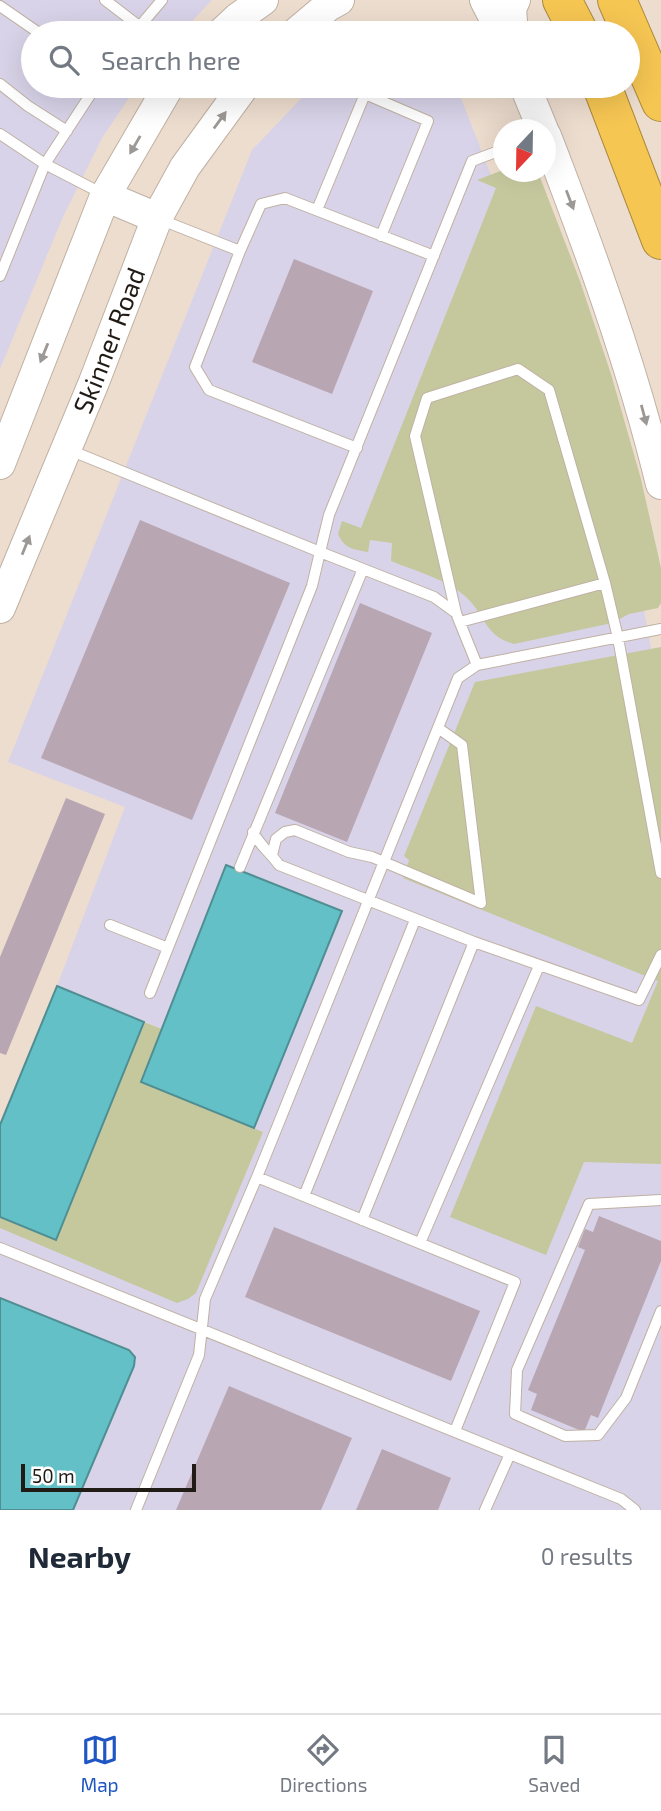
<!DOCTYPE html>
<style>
body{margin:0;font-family:"Exo 2",sans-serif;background:#f2f2f3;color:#1f2937}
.compass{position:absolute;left:493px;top:119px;width:63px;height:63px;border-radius:50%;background:#fff;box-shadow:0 7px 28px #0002;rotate:202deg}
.scale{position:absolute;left:21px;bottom:18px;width:175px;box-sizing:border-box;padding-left:7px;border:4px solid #211b16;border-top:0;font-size:19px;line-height:24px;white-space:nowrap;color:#211b16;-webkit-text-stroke:5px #fff;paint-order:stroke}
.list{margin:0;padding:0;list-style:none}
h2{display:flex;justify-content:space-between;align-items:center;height:91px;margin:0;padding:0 28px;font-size:30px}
h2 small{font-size:23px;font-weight:400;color:#747a83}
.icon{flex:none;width:38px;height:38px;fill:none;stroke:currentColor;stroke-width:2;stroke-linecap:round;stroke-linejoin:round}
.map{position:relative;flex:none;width:661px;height:1510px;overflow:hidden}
.search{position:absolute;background:#fff;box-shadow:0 7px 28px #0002;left:21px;right:21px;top:21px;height:77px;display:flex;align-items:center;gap:18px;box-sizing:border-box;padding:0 24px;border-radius:38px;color:#747a83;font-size:26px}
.sheet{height:203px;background:#fff}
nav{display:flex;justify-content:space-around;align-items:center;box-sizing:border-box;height:98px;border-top:2px solid #e0e1e3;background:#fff;font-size:19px;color:#747a83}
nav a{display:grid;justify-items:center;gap:4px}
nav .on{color:#1f56c3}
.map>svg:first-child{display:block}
.commercial{fill:#d8d3e8}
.green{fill:#c5c89d}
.water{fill:#63c0c7;stroke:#4f8e92;stroke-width:2}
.building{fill:#b8a6b2}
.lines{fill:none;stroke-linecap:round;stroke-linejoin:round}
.lane-casing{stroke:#bfb1a3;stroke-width:12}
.secondary-casing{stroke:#bfb1a3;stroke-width:32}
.highway-casing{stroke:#ab8a3e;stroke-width:40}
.lane{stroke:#fff;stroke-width:10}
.secondary{stroke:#fff;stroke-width:30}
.highway{stroke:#f6c653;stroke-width:38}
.oneway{fill:#9b9896}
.labels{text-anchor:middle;stroke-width:7;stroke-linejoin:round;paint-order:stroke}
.street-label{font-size:26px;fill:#211b16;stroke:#fff}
</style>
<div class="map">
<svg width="661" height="1510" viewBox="0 0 661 1510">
<rect width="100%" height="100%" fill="#edddcf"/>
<path class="commercial" d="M0,0H212L181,33H33V86H137L102,138L62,219L0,369Z
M313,86H452L457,88L496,188L639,585L661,699V974L584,1161L661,1164V1510H73L134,1366L135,1357L129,1350L0,1298V1217L55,1240L123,1075L342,911L226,865L162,1029L57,986L125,807L8,762L252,150Z"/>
<path class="green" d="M503,170L538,172L580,281L611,374L641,479L661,568V603L658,608L629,614L612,623L514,644C484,636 486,615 465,596C446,579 415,571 391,561L392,543L370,540L368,552C352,549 345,549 338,534L342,521L361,528L496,188L477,180Z
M661,647V1164L584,1162L546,1255L450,1217L536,1006L632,1043L658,981L403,878L409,860L404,856L475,682Z
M144,1022L162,1029L141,1082L263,1132L196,1293L188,1299L177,1303L0,1228V1217L56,1240Z"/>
<path class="water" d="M226,865L342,911L254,1128L141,1082Z
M57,986L144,1022L56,1240L0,1217V1125Z
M0,1298L129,1350L135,1357L134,1366L73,1510H0Z"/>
<path class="building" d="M294,259L373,291L332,394L252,362Z
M140,520L290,583L192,820L41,758Z
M360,603L432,633L347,842L275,813Z
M66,798L105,814L6,1055L0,1053V957Z
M599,1216L661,1241V1261L598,1418L591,1415L584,1432L531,1410L537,1394L528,1390L585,1250L578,1247L585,1229L593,1232Z
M274,1227L480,1311L451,1381L245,1297Z
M229,1386L352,1438L321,1510H176Z
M382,1449L451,1478L438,1510H356Z"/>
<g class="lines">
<defs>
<path id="lane" d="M105,0L139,26
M0,6L39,33
M134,33L162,0
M0,84L28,106L67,131
M0,134L45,164L103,194
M317,210L365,94L428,121L381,236
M159,219L240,251L195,367L209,390L357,448
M240,251L261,204L285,198L434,256
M0,276L45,164L96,86
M67,449L320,552L329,515L472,161L504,149
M456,613L415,436L427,398L518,369L549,390L605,583L618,638L661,873
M460,622L605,583
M253,832C260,846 270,852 279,865L474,942L639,1000L661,955
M272,855L276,839L285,832L295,830L349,852L372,857L481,903L462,745L438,728
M240,867L363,569
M110,925L168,948
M150,993L312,586L320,552L434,597L456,613L477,665L661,629
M257,1177L515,1282L455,1431
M304,1196L415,920
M661,1200L589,1204L517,1370L515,1414L565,1436L598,1435L626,1398L661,1311
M362,1220L474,942
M420,1243L539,966
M0,1248L621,1499L635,1510
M136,1510L199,1355L205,1299L257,1177L458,678L477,665
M485,1510L510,1454"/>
<g id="secondary">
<path d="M485,0L502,33"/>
<path d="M222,33L238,18L263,0"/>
<path d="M296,33L328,6L339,0"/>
<path d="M513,33L511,9L515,0"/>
<path d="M525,86L543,130"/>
<path d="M546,136C590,250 632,365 661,484"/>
<path d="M105,196L157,218"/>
<path d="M0,464L105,196L169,86"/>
<path id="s1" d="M0,608L94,382L157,218L185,167L244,86"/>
</g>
<path id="highway" d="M562,0L579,33
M617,0L661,102
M602,86L661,240"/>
</defs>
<use href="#lane" class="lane-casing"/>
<use href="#secondary" class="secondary-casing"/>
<use href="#highway" class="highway-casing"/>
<use href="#lane" class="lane"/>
<use href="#secondary" class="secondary"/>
<use href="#highway" class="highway"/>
</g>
<defs><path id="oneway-solid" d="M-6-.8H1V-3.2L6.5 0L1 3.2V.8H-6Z" transform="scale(1.75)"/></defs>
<g class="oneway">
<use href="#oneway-solid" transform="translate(220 120) rotate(-54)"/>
<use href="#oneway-solid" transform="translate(135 145) rotate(120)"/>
<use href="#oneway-solid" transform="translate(570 200) rotate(69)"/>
<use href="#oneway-solid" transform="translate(44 353) rotate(112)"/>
<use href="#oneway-solid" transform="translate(644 415) rotate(75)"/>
<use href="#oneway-solid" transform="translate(26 545) rotate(-68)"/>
</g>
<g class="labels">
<g class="street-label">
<text dy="9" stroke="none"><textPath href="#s1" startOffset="289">Skinner Road</textPath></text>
</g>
</g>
</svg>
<svg class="compass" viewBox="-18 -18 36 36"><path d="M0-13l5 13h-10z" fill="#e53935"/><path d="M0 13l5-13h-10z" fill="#747a83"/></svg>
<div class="scale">50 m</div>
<div class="search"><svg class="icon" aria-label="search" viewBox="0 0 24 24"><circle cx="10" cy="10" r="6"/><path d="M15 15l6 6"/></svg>Search here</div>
</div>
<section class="sheet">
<h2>Nearby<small>0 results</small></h2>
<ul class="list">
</ul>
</section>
<nav>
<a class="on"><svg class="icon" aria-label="map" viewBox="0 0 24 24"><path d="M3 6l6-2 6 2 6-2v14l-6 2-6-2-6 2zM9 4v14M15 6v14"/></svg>Map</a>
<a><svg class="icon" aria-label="directions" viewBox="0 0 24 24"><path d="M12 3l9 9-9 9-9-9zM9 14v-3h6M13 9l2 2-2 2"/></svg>Directions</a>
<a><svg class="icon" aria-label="saved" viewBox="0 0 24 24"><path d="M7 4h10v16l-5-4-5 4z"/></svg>Saved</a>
</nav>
